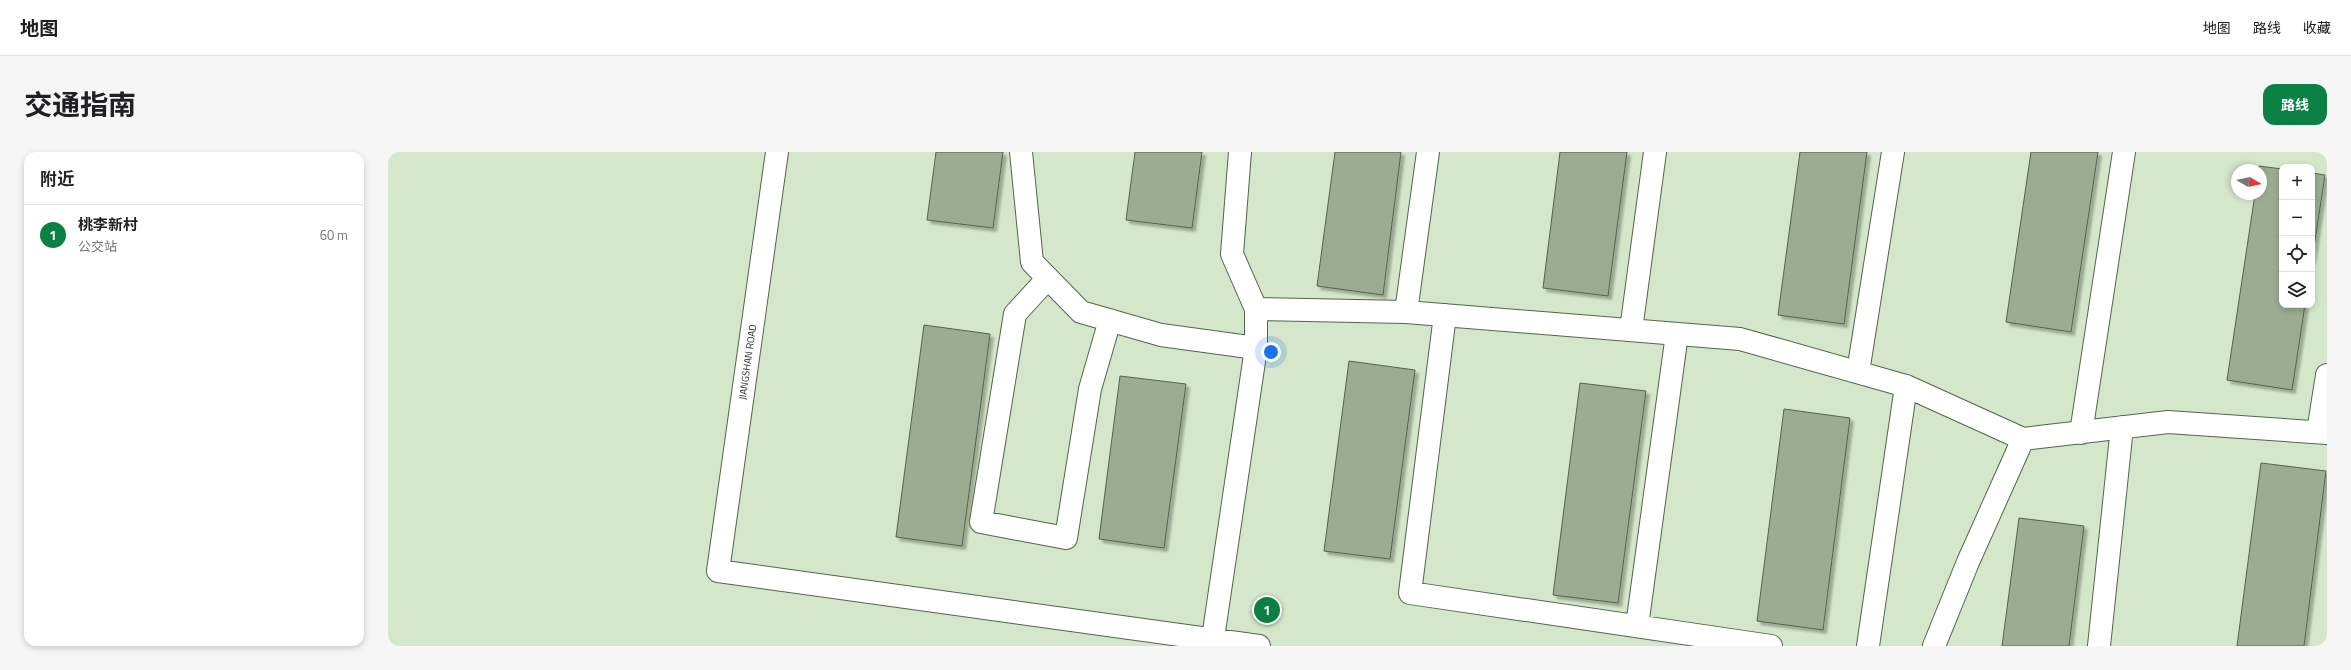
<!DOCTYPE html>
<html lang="zh">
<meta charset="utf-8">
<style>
body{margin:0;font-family:"Titillium Web","Noto Sans SC",sans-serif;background:#f6f6f6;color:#202124}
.controls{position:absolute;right:12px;top:12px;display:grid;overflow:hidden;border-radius:8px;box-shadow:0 2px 6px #0003}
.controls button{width:36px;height:36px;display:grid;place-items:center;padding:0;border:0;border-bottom:1px solid #e0e0e0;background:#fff;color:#202124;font:20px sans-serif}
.compass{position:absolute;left:1843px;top:12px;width:36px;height:36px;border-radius:50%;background:#fff;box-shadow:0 2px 6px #0003;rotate:99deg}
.you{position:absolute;left:883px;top:200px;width:14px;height:14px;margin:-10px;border:3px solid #fff;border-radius:50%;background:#1a73e8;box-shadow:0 0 0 6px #1a73e833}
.badge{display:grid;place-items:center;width:26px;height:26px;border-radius:50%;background:#0b8043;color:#fff;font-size:13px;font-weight:700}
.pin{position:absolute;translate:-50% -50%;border:2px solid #fff;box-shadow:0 1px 4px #0006}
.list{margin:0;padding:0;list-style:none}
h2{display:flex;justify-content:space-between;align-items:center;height:52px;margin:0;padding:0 16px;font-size:17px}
h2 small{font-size:13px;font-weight:400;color:#757577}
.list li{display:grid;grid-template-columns:26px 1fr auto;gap:12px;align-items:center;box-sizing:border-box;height:60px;padding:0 16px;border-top:1px solid #e0e0e0}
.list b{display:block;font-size:15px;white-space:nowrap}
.list p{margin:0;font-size:13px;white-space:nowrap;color:#757577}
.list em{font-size:13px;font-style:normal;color:#757577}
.icon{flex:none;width:22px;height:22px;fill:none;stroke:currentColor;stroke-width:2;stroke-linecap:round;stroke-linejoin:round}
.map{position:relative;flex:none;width:1939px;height:494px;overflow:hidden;border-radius:12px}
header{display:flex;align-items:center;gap:24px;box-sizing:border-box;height:56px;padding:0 20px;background:#fff;border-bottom:1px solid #e0e0e0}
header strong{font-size:19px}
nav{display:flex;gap:22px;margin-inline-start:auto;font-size:14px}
.intro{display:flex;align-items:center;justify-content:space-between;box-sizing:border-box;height:96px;padding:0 24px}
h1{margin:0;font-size:28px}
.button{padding:10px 18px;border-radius:12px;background:#0b8043;color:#fff;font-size:14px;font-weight:700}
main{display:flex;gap:24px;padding:0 24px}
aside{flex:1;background:#fff;border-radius:12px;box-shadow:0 2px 6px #0003}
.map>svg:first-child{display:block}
.building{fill:#9bac91;stroke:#54634b;filter:url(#shadow)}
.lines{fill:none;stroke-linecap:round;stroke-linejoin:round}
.minor-casing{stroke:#55644b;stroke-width:24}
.minor{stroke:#fff;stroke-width:22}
.labels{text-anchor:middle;stroke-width:3;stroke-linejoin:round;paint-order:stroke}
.street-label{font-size:10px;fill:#242b20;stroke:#fff}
</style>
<header>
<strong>地图</strong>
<nav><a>地图</a><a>路线</a><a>收藏</a></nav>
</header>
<div class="intro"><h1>交通指南</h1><a class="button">路线</a></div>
<main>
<aside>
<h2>附近<small></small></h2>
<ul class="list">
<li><span class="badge">1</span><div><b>桃李新村</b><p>公交站</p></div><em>60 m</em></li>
</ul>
</aside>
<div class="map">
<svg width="1939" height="494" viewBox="0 0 1939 494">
<defs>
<filter id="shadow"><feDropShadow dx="3.5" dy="3.5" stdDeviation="1" flood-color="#0004"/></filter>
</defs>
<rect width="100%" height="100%" fill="#d5e7ca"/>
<path class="building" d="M548,0H615L605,76L539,68Z
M747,0H814L804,76L738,68Z
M947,0H1013L995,143L929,134Z
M1172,0H1239L1220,144L1155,136Z
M1412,0H1479L1456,172L1390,163Z
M1643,0H1710L1683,180L1618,170Z
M1871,14L1894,17V153H1917L1904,238L1839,228L1867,42H1873Z
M1924,21L1937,23L1924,108Z
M536,173L602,182L574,394L508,385Z
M961,209L1027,218L1002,407L936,399Z
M732,224L798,232L776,396L711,387Z
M1192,231L1258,239L1230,451L1165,443Z
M1396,257L1462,266L1435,478L1369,469Z
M1873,311L1938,319L1916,494H1849Z
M1631,366L1696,374L1681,494H1614Z"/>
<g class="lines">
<defs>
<path id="minor" d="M389,0L330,419L871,494
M633,0L644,110L693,160L773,183L868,196
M852,0L844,102L868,157
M660,126L627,162L593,370L678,386L702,237L722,168
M1018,160L1040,0
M1057,163L1022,441L1383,494
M1243,178L1267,0
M1470,220L1505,0
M1930,280L1939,223
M1693,281L1736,0
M1249,474L1289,182
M825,486L868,196V157L1018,160L1352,187L1518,234L1635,287L1780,270L1939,281
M1480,494L1518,234
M1546,494L1580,410L1635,287
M1711,494L1734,275"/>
</defs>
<use href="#minor" class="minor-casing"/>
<use href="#minor" class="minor"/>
</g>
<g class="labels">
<g class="street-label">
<text transform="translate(359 210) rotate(-82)" y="4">JIANGSHAN ROAD</text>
</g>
</g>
</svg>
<div class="controls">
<button>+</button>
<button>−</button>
<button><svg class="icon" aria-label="locate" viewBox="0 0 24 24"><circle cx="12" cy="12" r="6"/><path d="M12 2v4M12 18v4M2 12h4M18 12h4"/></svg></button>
<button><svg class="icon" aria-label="layers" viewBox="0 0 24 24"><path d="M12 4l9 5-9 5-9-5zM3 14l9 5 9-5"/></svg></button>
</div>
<svg class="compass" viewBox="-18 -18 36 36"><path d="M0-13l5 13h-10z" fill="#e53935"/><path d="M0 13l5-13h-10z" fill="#757577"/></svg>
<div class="you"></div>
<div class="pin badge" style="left:879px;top:458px">1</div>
</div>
</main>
